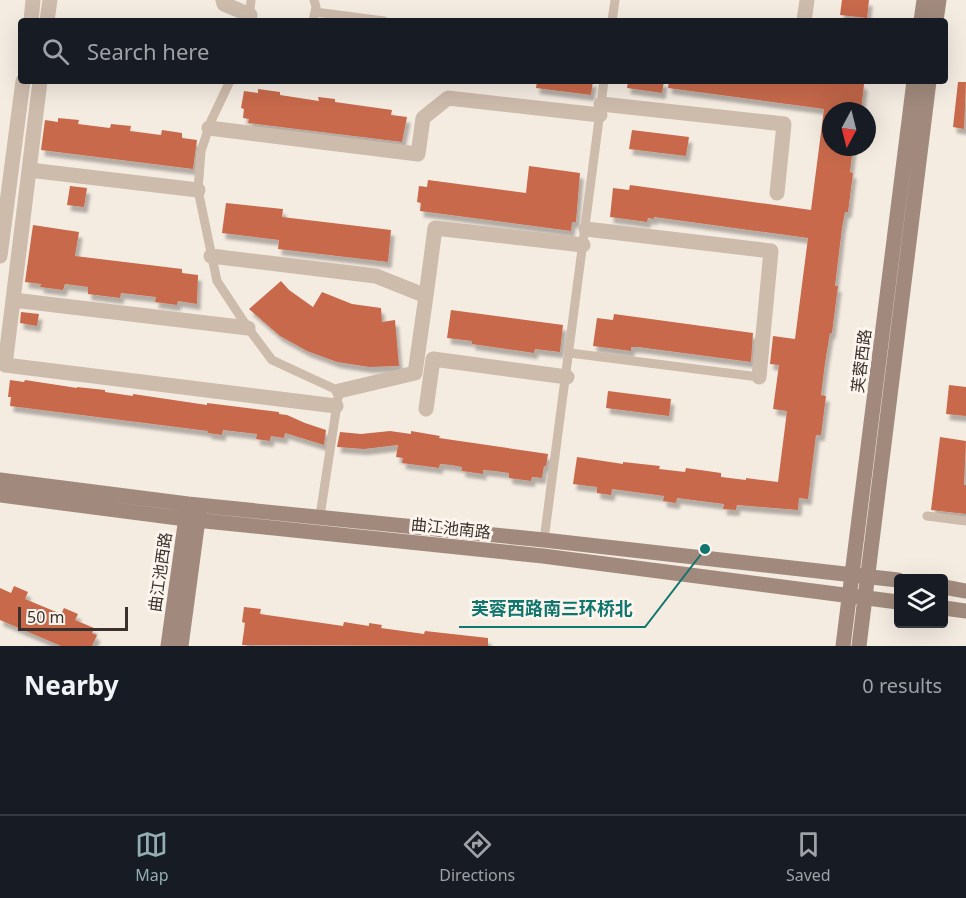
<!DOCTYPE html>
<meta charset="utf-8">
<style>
body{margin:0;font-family:"Noto Sans","Noto Sans SC",sans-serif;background:#20242c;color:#f1f3f6}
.controls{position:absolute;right:18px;bottom:18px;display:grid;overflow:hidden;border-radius:6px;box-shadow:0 6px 24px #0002}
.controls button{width:54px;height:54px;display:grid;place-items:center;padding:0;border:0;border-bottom:2px solid #363941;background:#171b24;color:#f1f3f6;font:30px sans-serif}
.compass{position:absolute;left:822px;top:102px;width:54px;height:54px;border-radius:50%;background:#171b24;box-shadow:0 6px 24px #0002;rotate:187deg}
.scale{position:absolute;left:18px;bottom:15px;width:110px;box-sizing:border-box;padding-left:6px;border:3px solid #3b302b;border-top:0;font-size:16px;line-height:21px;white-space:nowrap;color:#3b302b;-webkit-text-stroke:4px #fbf5ee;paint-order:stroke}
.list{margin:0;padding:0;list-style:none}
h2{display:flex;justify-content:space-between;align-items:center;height:78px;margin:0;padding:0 24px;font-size:26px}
h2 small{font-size:20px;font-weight:400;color:#9ea1a6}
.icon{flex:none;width:33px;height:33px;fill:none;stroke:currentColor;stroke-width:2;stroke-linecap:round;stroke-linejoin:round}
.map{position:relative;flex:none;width:966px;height:646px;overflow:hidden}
.search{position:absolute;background:#171b24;box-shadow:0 6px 24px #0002;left:18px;right:18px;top:18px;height:66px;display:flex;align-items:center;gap:15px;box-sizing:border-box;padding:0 21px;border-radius:6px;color:#9ea1a6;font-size:22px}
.sheet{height:168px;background:#171b24}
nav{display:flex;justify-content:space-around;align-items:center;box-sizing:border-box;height:84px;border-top:2px solid #363941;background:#171b24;font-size:16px;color:#9ea1a6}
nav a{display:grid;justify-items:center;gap:3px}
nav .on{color:#92aeb2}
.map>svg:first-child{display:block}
.building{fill:#c8694b;filter:url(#shadow)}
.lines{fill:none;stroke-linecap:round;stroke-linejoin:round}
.lane{stroke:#cdbbac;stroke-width:9}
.street{stroke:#cdbbac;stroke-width:15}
.secondary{stroke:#a18a7d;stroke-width:15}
.labels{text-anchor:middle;stroke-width:6;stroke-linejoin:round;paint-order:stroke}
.street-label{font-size:16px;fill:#3b302b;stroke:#fbf5ee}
.leader{fill:none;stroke:#0f766e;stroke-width:2}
.callout-dot{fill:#0f766e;stroke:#fbf5ee;stroke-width:2}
.callout-label{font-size:18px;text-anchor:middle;font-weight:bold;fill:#0f766e;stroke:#fbf5ee;stroke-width:6;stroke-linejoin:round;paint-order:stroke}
</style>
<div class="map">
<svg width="966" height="646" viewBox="0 0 966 646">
<defs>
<filter id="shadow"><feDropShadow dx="3.5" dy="6" stdDeviation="1.5" flood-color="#0004"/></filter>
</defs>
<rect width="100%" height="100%" fill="#f4ebe1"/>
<path class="building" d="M842,0H869L867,18L840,15Z
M537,81H593L591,95L536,88Z
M628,81H664L662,93L627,88Z
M669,81H861V84H864L861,111H831V147H853L850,172L853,173L848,212H845L842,228L835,286H838L832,333H830L825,363L821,395L826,396L821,435H816L808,499L799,498L798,510L737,505L736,510L723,509L724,504L677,498L676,503L663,501L664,496L612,489L611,495L597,493V487L573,484L577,457L623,464V462L660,466L659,469L685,472L686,468L721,473V477L746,480V478L778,482L787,411L773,409L779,365L770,364L773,336L795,339L808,238L654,217V219L648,218L647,222L610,217L613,188L629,190L630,185L811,210L824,109L668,88Z
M958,82H966L964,129L953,127Z
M258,89L280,92V95L319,101L318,97L335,99V102L392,110L391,115L407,117L402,142L248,123L249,119L243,118L244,109L241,108L244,91L258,93Z
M58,118L79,120L78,124L110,128L111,124L131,126L130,131L161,135L162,130L182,133V138L197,140L193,169L41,150L45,120L58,122Z
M632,130L689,137L686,156L629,149Z
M529,166L580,173L576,222H572L571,231L420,211L421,203L417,202L419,186L427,187L428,180L526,193Z
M70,186L87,188L84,207L67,205Z
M226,203L283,209L282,217L391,230L388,262L278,249L279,240L222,233Z
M33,225L79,232L75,256L182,269V273L198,275L197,304L178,301L177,305L155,302L156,297L121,293L120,298L88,294V287L65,284L63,290L40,287L41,284L25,282Z
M281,281L289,290L313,307L322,292L352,304L381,308L382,322L395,320L399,366L369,367L337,362L307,351L280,336L249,309Z
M451,310L563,325L560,352L535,349L534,353L472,344V341L447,338Z
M21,312L39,314L37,326L20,323Z
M614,314L753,333L751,362L638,347H631V351L593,346L597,318L613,320Z
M10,380L24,382L25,380L77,388V387L105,390V392L133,396V394L207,405V403L279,412V414L287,415L305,423L326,430L324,445L285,433L284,438L271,436L270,441L256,439L257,434L223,430L222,435L208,433V431L10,406L11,397H8Z
M949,385L966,387V416L946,414Z
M608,391L671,399L669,416L606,408Z
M390,431L411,434V431L440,436L439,438L548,454L546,467L544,466L542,478L532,477L531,481L509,478V473L495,471L483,470V474L462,471V467L451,465L440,464L439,468L402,463L403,458L396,457L398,445L364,449L337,447L340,432L361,434Z
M940,437L966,441L964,485H966V514L931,510Z
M14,586L28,592L25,599L61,614L64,608L78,614L75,620L94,628L92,633L97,635L92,646H61L0,620V588L11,593Z
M244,607L261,609L260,614L343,626L344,622L369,626V623L382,625L381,628L424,634L425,631L488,638V646L242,645L245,623L242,622Z"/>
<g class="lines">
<path class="lane" d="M251,0L250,9L252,18
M315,12L384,21
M313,21L316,7L314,0
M612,21L615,0
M230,81L211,121L201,151L198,190L217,281L248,328L272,360L339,391L320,516
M570,353L759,377
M927,516L966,521
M544,540L604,81"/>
<path class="street" d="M223,0L224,4L250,15
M31,21L33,0
M47,21L50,0
M804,21L807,0
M40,81L5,365L336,406
M601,104L784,124L777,193
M209,128L418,154L423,118L448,98L600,115
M29,170L198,190
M586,229L771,251L759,377
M0,256L23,81
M211,256L376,276L426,296L415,373L339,391
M426,296L435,228L583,245
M13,300L248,328
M426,409L433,359L567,377"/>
<path class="secondary" d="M921,21L924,0
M936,21L939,0
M0,480L188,504L544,540L898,580
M0,495L186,519L543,556L898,602
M944,587L966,591
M944,608L966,611
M168,646L187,510
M181,646L199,512
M843,646L914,81
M859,646L929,81"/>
</g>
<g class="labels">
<g class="street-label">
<text transform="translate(861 361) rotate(-83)" y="6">芙蓉西路</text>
<text transform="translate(451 528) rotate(6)" y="6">曲江池南路</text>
<text transform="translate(160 572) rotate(-82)" y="6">曲江池西路</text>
</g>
</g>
<path class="leader" d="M705 549L645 627H459"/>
<circle class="callout-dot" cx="705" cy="549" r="6"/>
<g class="callout-label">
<text x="552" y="615">芙蓉西路南三环桥北</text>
</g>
</svg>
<div class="controls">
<button><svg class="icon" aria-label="layers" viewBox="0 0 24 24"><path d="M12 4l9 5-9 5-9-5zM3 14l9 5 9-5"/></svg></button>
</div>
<svg class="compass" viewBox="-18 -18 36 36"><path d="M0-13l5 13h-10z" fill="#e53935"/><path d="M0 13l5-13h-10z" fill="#9ea1a6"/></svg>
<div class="scale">50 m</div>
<div class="search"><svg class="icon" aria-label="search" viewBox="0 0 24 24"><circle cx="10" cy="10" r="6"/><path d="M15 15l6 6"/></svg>Search here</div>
</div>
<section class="sheet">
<h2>Nearby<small>0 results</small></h2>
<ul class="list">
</ul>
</section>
<nav>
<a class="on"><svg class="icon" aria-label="map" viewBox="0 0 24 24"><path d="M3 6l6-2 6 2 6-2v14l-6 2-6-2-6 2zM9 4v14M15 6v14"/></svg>Map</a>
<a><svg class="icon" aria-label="directions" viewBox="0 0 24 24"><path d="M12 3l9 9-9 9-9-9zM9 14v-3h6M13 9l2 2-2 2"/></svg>Directions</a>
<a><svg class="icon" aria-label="saved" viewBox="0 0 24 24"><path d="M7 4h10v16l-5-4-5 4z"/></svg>Saved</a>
</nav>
